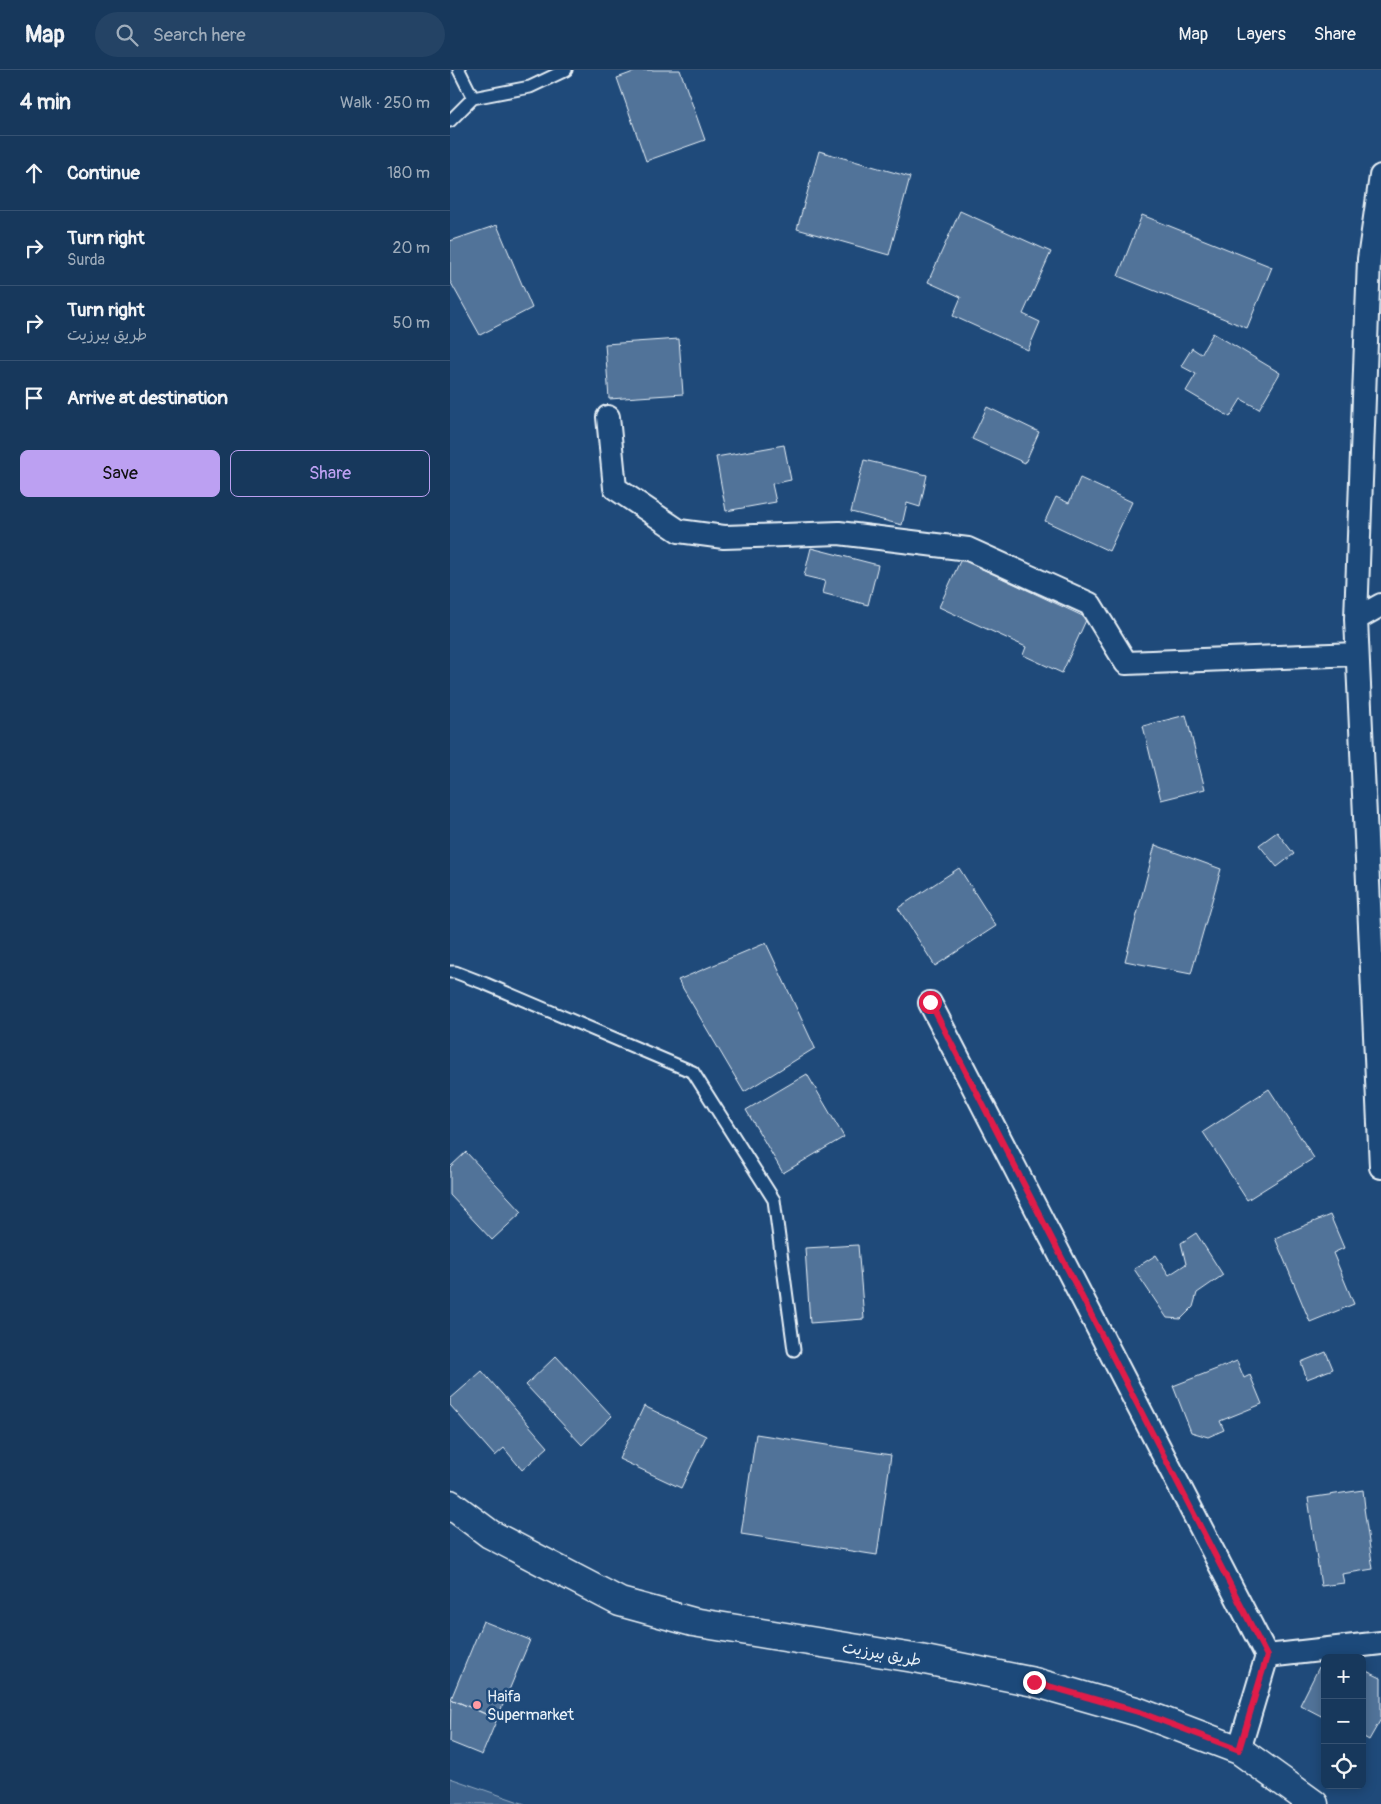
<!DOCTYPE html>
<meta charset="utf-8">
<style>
body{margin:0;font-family:Pangolin,"Playpen Sans Arabic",sans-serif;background:#244365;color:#f1f3f6}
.controls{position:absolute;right:15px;bottom:15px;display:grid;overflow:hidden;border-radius:8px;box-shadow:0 2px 12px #0003}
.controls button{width:45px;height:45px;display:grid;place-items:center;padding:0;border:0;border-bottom:1px solid #365272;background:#17385c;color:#f1f3f6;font:25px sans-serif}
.stop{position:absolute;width:15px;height:15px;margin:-11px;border:4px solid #e11d48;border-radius:50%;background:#fff}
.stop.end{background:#e11d48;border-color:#fff;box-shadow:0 1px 5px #0008}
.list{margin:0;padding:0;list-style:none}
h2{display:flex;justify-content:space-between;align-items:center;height:65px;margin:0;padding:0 20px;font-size:21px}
h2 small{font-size:16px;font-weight:400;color:#9eacbb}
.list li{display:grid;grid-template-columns:32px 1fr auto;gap:15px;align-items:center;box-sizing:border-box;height:75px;padding:0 20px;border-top:1px solid #365272}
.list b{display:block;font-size:19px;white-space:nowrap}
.list p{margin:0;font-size:16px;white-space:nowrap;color:#9eacbb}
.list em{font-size:16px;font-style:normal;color:#9eacbb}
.actions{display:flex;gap:10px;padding:15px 20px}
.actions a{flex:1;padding:11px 0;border:1px solid #bca0f2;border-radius:8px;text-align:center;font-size:18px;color:#bca0f2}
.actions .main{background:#bca0f2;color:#111}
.icon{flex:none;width:28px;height:28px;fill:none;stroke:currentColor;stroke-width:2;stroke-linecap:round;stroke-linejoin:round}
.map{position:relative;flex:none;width:931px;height:1734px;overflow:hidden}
header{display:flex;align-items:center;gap:30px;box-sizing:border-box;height:70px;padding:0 25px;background:#17385c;border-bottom:1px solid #365272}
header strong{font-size:24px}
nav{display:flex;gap:28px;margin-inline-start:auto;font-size:18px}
.search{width:350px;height:45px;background:#244365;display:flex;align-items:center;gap:12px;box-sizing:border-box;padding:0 18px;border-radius:28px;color:#9eacbb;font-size:19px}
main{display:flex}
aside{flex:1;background:#17385c}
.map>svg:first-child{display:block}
.green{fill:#3c628c;stroke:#92aac2}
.building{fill:#517399;stroke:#e8f1f8}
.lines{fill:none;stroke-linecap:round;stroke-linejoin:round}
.lane-casing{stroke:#e8f1f8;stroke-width:15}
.street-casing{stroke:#e8f1f8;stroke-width:26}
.secondary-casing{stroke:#e8f1f8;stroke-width:31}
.lane{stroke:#1f4a7a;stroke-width:11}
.street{stroke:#1f4a7a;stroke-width:22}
.secondary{stroke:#1f4a7a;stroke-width:28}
.route{stroke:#e11d48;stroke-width:6}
.poi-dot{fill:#ff9aa2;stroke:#1f4a7a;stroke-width:2}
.labels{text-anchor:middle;stroke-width:5;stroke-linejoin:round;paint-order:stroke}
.street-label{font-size:16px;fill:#e8f1f8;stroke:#1f4a7a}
.poi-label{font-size:16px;fill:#e8f1f8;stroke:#1f4a7a;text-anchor:start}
</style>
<header>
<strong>Map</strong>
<div class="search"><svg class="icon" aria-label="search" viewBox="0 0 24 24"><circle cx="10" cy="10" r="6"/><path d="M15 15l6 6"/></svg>Search here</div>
<nav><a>Map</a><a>Layers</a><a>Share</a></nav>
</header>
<main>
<aside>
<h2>4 min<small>Walk · 250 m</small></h2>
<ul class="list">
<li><svg class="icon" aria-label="ahead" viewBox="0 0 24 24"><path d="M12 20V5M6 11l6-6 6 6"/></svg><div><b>Continue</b></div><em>180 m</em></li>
<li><svg class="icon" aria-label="right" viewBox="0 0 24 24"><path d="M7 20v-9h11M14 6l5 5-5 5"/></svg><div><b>Turn right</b><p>Surda</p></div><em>20 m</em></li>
<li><svg class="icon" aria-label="right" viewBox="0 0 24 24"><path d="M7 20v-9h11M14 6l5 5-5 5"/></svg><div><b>Turn right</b><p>طريق بيرزيت</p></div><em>50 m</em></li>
<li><svg class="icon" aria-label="arrive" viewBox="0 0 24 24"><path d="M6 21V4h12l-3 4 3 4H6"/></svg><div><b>Arrive at destination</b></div></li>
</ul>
<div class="actions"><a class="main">Save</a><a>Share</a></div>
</aside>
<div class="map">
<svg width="931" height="1734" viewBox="0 0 931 1734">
<rect width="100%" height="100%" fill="#1f4a7a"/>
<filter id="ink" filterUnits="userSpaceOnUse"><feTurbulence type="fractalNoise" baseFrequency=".02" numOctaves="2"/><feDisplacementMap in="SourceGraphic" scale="10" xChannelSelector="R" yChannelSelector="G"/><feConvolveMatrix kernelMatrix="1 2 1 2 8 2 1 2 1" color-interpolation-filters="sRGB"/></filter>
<g filter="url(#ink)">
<path class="green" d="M0,1708L75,1734H0Z"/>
<path class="building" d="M189,0H230L255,70L196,91L167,8Z
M369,81L460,107L439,185L347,159Z
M510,141L601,182L573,244L590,252L578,280L503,246L511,227L478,212Z
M692,145L822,197L797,258L668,206Z
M47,155L82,238L30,265L0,211V171Z
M763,263L830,303L809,339L791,329L780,347L736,321L746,304L731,296L742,278L751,284Z
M229,269L233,324L159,329L155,274Z
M537,337L589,362L575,393L522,369Z
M334,375L341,410L322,414L326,432L276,441L266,387Z
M414,390L477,405L470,437L457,433L452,455L401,442Z
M630,408L682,432L659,481L595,451L606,427L619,433Z
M361,478L428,495L418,535L372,523L375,511L354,506Z
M511,489L637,548L612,603L573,585L576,577L489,537Z
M736,645L755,719L711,730L693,656Z
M827,762L844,784L827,797L809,775Z
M705,775L771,799L741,904L675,891Z
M509,798L546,856L485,896L448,838Z
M316,873L365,978L294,1022L228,910Z
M357,1004L394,1067L333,1103L296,1040Z
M819,1019L864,1088L797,1130L753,1062Z
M16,1082L72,1142L42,1170L0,1125V1097Z
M880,1145L894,1178L883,1183L904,1234L860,1252L825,1168Z
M746,1163L773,1205L747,1223L743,1237L731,1249L717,1248L684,1199L706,1185L719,1205L736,1194L731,1173Z
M408,1175L414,1249L360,1253L355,1178Z
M876,1282L883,1299L857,1309L851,1292Z
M106,1286L162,1346L132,1375L76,1315Z
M787,1291L794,1308L800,1305L812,1334L770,1351L774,1360L758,1367L741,1362L723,1316Z
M32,1301L98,1377L72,1400L54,1378L45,1386L0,1335V1329Z
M194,1336L256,1366L231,1418L169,1389Z
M306,1364L441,1385L427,1485L291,1464Z
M913,1420L915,1438H914L923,1499L892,1504L894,1513L871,1516L858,1428Z
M33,1551L80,1570L47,1649L1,1629Z
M869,1597L875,1600V1648L850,1635Z
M912,1599L931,1608V1649L919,1670L912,1666Z
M1,1629L47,1649L32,1685L0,1672Z"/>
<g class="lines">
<defs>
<path id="lane" d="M9,0L23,28
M0,51L23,28L80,17L116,0
M0,902H5L36,914L243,1002L324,1130L344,1280"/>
<path id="street" d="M931,106L919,189L906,549L931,1097
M158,347L165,418L229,461L274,467L389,463L518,479L640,534L676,593L907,584
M906,549L931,535
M480,933L817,1586
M789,1680L817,1586L931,1573"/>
<path id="secondary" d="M0,1434L40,1464L170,1532L243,1552L470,1589L584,1612L689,1642L789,1680L864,1734"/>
</defs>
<use href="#lane" class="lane-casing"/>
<use href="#street" class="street-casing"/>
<use href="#secondary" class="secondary-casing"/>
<use href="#lane" class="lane"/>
<use href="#street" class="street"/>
<use href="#secondary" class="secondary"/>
</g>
</g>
<g class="lines" filter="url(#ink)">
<path class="route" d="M480,932L817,1586L789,1680L689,1642L584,1612"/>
</g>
<circle class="poi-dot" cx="27" cy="1635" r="5"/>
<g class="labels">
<g class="street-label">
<text transform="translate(432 1583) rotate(10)" y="6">طريق بيرزيت</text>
</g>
<g class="poi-label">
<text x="37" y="1632">Haifa<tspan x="37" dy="18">Supermarket</tspan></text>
</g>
</g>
</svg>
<div class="controls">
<button>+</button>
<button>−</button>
<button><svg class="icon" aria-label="locate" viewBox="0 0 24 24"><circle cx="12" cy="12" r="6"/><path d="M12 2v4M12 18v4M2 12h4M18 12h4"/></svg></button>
</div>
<div class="stop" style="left:480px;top:932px"></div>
<div class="stop end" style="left:584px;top:1612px"></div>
</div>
</main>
